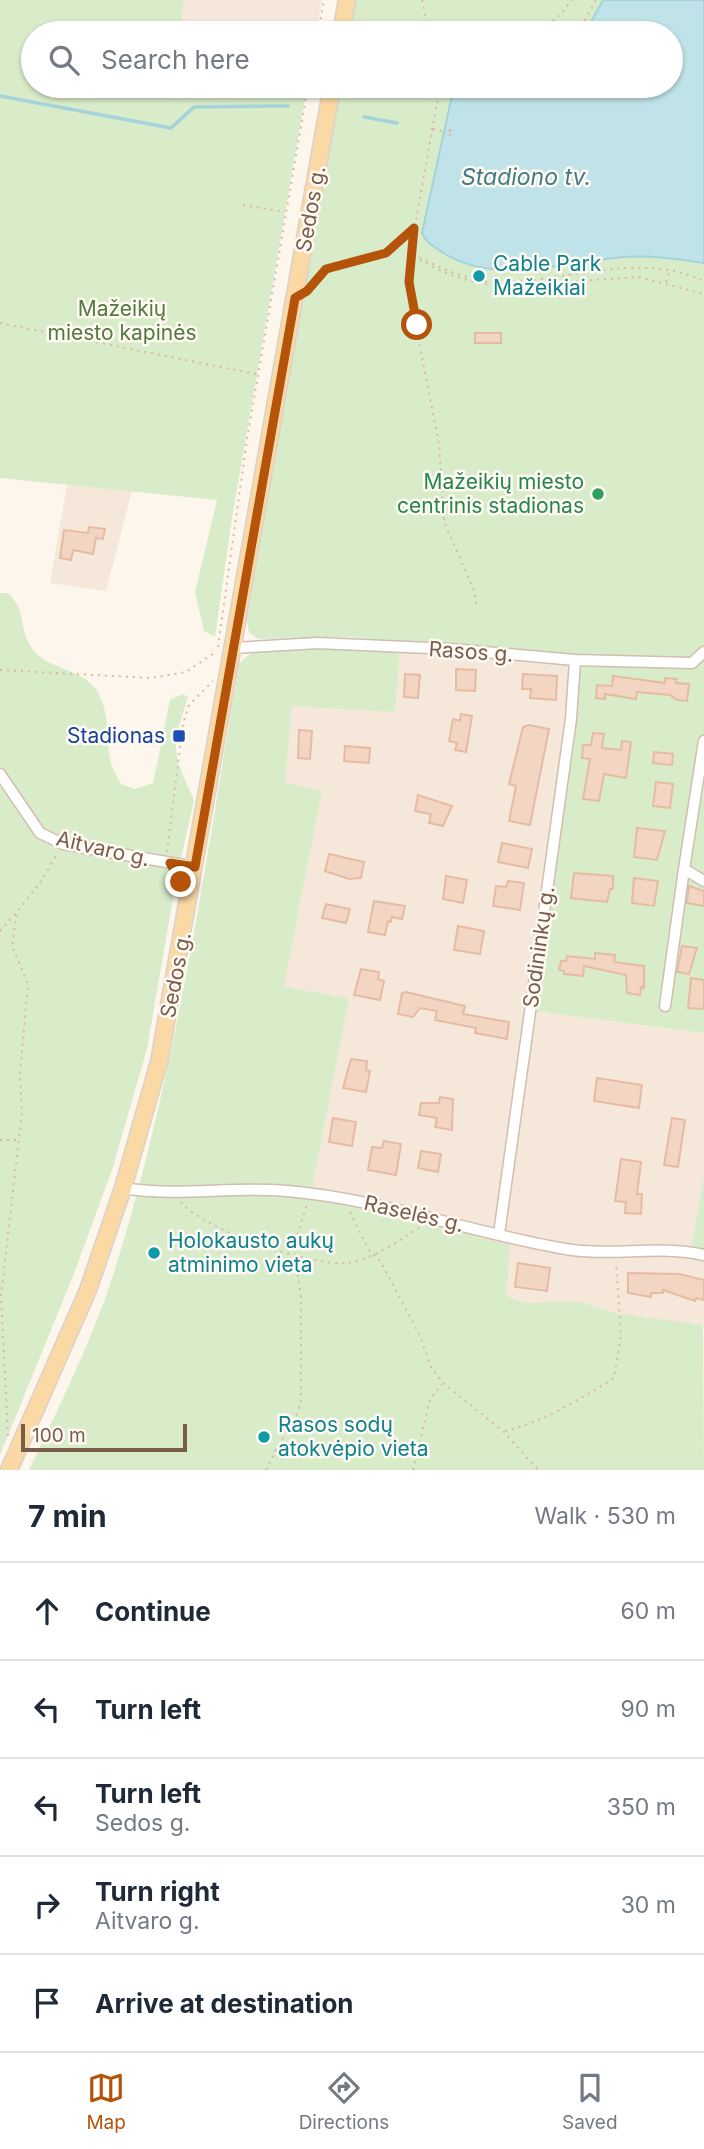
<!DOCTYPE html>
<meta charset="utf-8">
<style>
body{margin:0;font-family:Inter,sans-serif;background:#f2f2f3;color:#1f2937}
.scale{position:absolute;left:21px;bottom:18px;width:166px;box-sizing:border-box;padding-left:7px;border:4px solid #7a5c4d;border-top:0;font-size:19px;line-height:24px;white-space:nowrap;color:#7a5c4d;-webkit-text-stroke:5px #fffaf3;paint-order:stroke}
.stop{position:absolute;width:21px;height:21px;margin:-16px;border:5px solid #b45309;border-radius:50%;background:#fff}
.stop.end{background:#b45309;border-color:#fff;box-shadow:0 2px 7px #0008}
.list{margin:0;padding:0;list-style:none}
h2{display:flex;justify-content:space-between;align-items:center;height:91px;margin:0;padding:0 28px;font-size:30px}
h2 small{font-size:23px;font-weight:400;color:#747a83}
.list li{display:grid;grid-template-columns:46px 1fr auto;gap:21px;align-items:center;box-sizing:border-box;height:98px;padding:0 28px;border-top:2px solid #e0e1e3}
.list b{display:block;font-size:26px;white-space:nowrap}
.list p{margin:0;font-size:23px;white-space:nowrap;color:#747a83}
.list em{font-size:23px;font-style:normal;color:#747a83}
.icon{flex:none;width:38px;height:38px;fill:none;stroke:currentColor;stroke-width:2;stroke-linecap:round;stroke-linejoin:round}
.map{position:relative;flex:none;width:704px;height:1470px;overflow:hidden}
.search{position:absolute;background:#fff;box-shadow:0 2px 5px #0004;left:21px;right:21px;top:21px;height:77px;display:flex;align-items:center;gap:18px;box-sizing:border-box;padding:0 24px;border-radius:38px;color:#747a83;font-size:26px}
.sheet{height:581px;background:#fff}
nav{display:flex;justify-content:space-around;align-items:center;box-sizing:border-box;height:98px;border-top:2px solid #e0e1e3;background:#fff;font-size:19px;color:#747a83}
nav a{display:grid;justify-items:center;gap:4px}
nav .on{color:#b45309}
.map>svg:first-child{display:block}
.residential{fill:#f5e8da}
.green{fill:#d8ecc9}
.water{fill:#bfe3e8;stroke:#a5d3da;stroke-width:2}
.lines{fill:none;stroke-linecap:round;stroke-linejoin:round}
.stream{stroke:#a5d3da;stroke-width:3.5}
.building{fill:#f3d5c3;stroke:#e6bba3;stroke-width:2}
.street-casing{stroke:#d1beb0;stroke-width:13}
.primary-casing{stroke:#dad1cd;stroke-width:19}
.path{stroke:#d9b8a5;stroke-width:2;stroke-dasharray:2 5;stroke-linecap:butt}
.street{stroke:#fff;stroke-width:10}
.primary{stroke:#fbd9a5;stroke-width:16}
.route{stroke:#b45309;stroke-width:9}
.culture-dot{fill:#0f9aa8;stroke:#fffaf3;stroke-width:2.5}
.leisure-dot{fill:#2e9e5b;stroke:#fffaf3;stroke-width:2.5}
.transit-dot{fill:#1a4fb4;stroke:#fffaf3;stroke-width:2.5}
.labels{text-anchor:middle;stroke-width:5;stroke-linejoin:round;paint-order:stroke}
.street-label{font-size:21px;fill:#7a5c4d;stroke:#fffaf3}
.culture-label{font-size:21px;fill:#0d838f;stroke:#fffaf3;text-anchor:start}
.park-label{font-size:21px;fill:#537a41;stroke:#fffaf3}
.leisure-label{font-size:21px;fill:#27864d;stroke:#fffaf3;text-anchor:end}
.transit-label{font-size:21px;fill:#164399;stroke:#fffaf3;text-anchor:end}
.water-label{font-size:23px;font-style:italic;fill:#437c86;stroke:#fffaf3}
</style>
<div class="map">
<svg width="704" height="1470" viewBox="0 0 704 1470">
<rect width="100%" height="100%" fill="#fdf6ec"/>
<path class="residential" d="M184,0H322L318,21L180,33Z
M67,485L132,491L106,591L50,583Z
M401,642L575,654L526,1010L704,1033V1176L689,1259L704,1263V1327L615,1313L577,1301L525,1303L506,1296L338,1202L310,1200L349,998L284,987L322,791L284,782L292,705L395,712Z"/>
<path class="green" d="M0,0H184L180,33H33V86H307L232,518L215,637L204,631L195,592L217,500L0,478Z
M355,0H603L585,33H349Z
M318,21L316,33H185Z
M341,86H454L422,233C470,294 558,262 624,257C651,255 677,259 704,263V1033L526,1010L574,654L346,637L258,639L249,632L247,621Z
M0,593H8C28,613 18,627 31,647C45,670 82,667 97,691C110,712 106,736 110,759C112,768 117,776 121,784L135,789L153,783L170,700L183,694L188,697L175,739L178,763L194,801L177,875L147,1049L112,1170L73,1276L0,1455Z
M313,648L400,652L395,712L292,706L285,782L322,791L284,987L349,998L310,1200L338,1202L510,1245L506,1296L525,1303L577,1301L615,1313L703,1325L704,1470H29C60,1405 95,1334 116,1266C177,1069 205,866 239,664C253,644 291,649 313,648Z
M704,1176V1263L689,1259Z"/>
<path class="water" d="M603,0H704V263C677,259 651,255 624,257C566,262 496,285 445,254C435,247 427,244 422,233L454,86H671V33H585Z"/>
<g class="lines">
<path class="stream" d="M0,96L171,128L194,107L288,106
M364,117L397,123"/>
</g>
<path class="building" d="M475,333H501V343H475Z
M89,527L105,529L103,539L96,538L93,554L73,550L71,560L60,558L64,530L88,533Z
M456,669L476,670L475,691L456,690Z
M405,674L420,675L418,698L404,697Z
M523,674L557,676L556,700L530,698L531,689H522Z
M613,676L665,683V678L677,679L676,683L689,684L687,701L677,700L670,695L637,692L636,699L605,694V699L596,698L597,685L612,686Z
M461,714L472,716L466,752L455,750L457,743L449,741L453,719L460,721Z
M529,725L549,729L530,825L509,821L516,786L509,784L523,727Z
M299,730L312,731L310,759L298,758Z
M593,733L604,734L602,748L621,750L622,741L631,742L626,778L604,774L599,801L583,799L590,759L582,758L583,745H591Z
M345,746L370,748L369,763L344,761Z
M654,752L673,754L672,765L653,763Z
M656,782L673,784L670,808L653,806Z
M418,795L452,806L443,826L429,823L431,814L415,811Z
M637,828L665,831L657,860L634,857Z
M502,843L532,849L528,868L498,862Z
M329,854L364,862L361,878L349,879L325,871Z
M574,873L613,876V889H610L607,902L571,898Z
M446,876L467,880L463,903L443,899Z
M634,878L658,881L654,906L632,903Z
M508,881L524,883L520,910L493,906L496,886L506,887Z
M689,886L704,891V906L687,903Z
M374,901L405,906L402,919L392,917L391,922L388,921L385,935L368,932Z
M326,904L350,909L346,923L322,918Z
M458,926L484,931L480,954L454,950Z
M682,946L697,948L689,974L677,972Z
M595,953L615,955L614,962L644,966V988L641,987L640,995L627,993L626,975L584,966L583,976L564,974V971L559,970L561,961H566L567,956L595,959Z
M361,969L379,972L378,979L384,981L380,1000L354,995Z
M691,978L704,980V1009L688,1008Z
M406,992L465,1006L463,1014L509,1022L507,1039L475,1033L476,1028L435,1020L437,1011L420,1008L413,1017L398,1014L402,993Z
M351,1059L367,1061L366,1070L370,1071L366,1092L343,1088Z
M597,1078L642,1085L639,1108L594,1101Z
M440,1097L453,1099L452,1130L435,1127L437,1118L419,1115L421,1103H439Z
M333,1118L356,1122L352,1146L329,1142Z
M672,1118L685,1120L678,1167L664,1165Z
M384,1141L401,1144L396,1175L368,1170L372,1147L382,1148Z
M421,1151L441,1154L438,1172L418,1168Z
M621,1159L641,1162L637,1194H642L641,1214L625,1213L626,1202L615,1201Z
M518,1263L550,1268L547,1291L515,1287Z
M628,1273L679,1274L704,1280V1300L696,1298L695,1301L663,1290V1293H651V1297L628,1293Z"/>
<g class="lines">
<defs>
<path id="street" d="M233,648L318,643L451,649L575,660L692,663L704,652
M704,741L684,869L704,881
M0,774L40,833L63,844L195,867
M665,1006L684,869
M123,1188C177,1197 232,1186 287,1191C384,1199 476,1235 572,1250C616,1256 660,1245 704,1255
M499,1234L571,719L575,660"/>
<path id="primary" d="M341,33L347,0
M9,1470L88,1290L123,1188L159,1062L332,86"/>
</defs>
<use href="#street" class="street-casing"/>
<use href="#primary" class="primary-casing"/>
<path class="path" d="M422,0L429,33
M318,33L324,0
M535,33L557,18L572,0
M578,33L596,0
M433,129L447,132
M450,130L453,132L450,135L447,132Z
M243,205L285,212
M410,254L440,86
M414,256C441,273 468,283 499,286L639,277L704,294
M666,282L670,271
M310,287L326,269L386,253L414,228
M0,323L256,374
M476,604L475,593L444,522L439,444L411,301L410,253C436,265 467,282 496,282C566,283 637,250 704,281
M218,647L247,439L308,86
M0,670L150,678L186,672L217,651
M167,852L183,724L189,705L213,681
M0,931L16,913
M0,1140H16
M181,1202C203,1230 311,1266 346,1263C370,1261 400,1240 419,1228
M350,1212L368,1249L381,1262L420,1336L431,1367L443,1383L503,1431L538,1470
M505,1431C545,1421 579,1400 614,1378L621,1336L616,1262
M8,1436L1,1296L22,1112L20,1073L28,984L12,946L17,912L40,883L57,854
M266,1470L281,1440L293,1425L301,1403V1297L295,1256L296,1239L307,1204
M413,1470L430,1399L442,1384"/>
<use href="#street" class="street"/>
<use href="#primary" class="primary"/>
</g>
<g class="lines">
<path class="route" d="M181,882L170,863L195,867L295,298L307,291L326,269L386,253L414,228L409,282L417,325"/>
</g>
<g class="culture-dot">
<circle cx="479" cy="276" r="7"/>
<circle cx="154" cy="1253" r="7"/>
<circle cx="264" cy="1437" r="7"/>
</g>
<circle class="leisure-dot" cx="598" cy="494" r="7"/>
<rect class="transit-dot" x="172" y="729" width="14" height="14" rx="3.5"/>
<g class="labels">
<g class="street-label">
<text transform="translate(311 209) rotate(-80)" y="7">Sedos g.</text>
<text transform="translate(471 652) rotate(4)" y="7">Rasos g.</text>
<text transform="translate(103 849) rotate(13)" y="7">Aitvaro g.</text>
<text transform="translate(539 947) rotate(-82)" y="7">Sodininkų g.</text>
<text transform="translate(176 975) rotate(-79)" y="7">Sedos g.</text>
<text transform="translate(414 1214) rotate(13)" y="7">Raselės g.</text>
</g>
<g class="culture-label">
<text x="493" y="271">Cable Park<tspan x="493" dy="24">Mažeikiai</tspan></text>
<text x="168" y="1248">Holokausto aukų<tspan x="168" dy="24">atminimo vieta</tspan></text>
<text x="278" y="1432">Rasos sodų<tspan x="278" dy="24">atokvėpio vieta</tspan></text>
</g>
<g class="park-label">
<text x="122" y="316">Mažeikių<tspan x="122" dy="24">miesto kapinės</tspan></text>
</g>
<g class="leisure-label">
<text x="584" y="489">Mažeikių miesto<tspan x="584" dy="24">centrinis stadionas</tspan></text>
</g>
<g class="transit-label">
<text x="165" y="743">Stadionas</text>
</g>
<g class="water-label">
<text x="526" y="185">Stadiono tv.</text>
</g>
</g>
</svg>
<div class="scale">100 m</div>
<div class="stop" style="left:417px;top:325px"></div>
<div class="stop end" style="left:181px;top:882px"></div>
<div class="search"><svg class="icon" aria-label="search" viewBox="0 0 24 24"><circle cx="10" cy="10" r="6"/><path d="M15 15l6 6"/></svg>Search here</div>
</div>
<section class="sheet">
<h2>7 min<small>Walk · 530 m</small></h2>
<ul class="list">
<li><svg class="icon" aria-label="ahead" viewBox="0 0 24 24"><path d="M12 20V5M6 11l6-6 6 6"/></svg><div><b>Continue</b></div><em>60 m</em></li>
<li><svg class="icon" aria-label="left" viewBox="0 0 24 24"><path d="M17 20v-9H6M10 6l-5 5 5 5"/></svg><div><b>Turn left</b></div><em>90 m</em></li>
<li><svg class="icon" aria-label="left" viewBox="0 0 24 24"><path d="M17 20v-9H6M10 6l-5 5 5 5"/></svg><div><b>Turn left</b><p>Sedos g.</p></div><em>350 m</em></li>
<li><svg class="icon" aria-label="right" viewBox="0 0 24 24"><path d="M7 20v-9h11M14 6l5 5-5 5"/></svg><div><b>Turn right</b><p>Aitvaro g.</p></div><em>30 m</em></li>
<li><svg class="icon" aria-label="arrive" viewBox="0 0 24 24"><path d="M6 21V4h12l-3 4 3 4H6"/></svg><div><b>Arrive at destination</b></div></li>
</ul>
</section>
<nav>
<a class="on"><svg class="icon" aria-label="map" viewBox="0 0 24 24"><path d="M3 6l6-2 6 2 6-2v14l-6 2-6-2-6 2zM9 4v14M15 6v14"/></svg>Map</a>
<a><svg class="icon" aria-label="directions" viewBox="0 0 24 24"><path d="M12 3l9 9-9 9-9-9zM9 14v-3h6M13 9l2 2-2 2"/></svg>Directions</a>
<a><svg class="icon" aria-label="saved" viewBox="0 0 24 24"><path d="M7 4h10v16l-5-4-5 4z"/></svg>Saved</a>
</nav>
